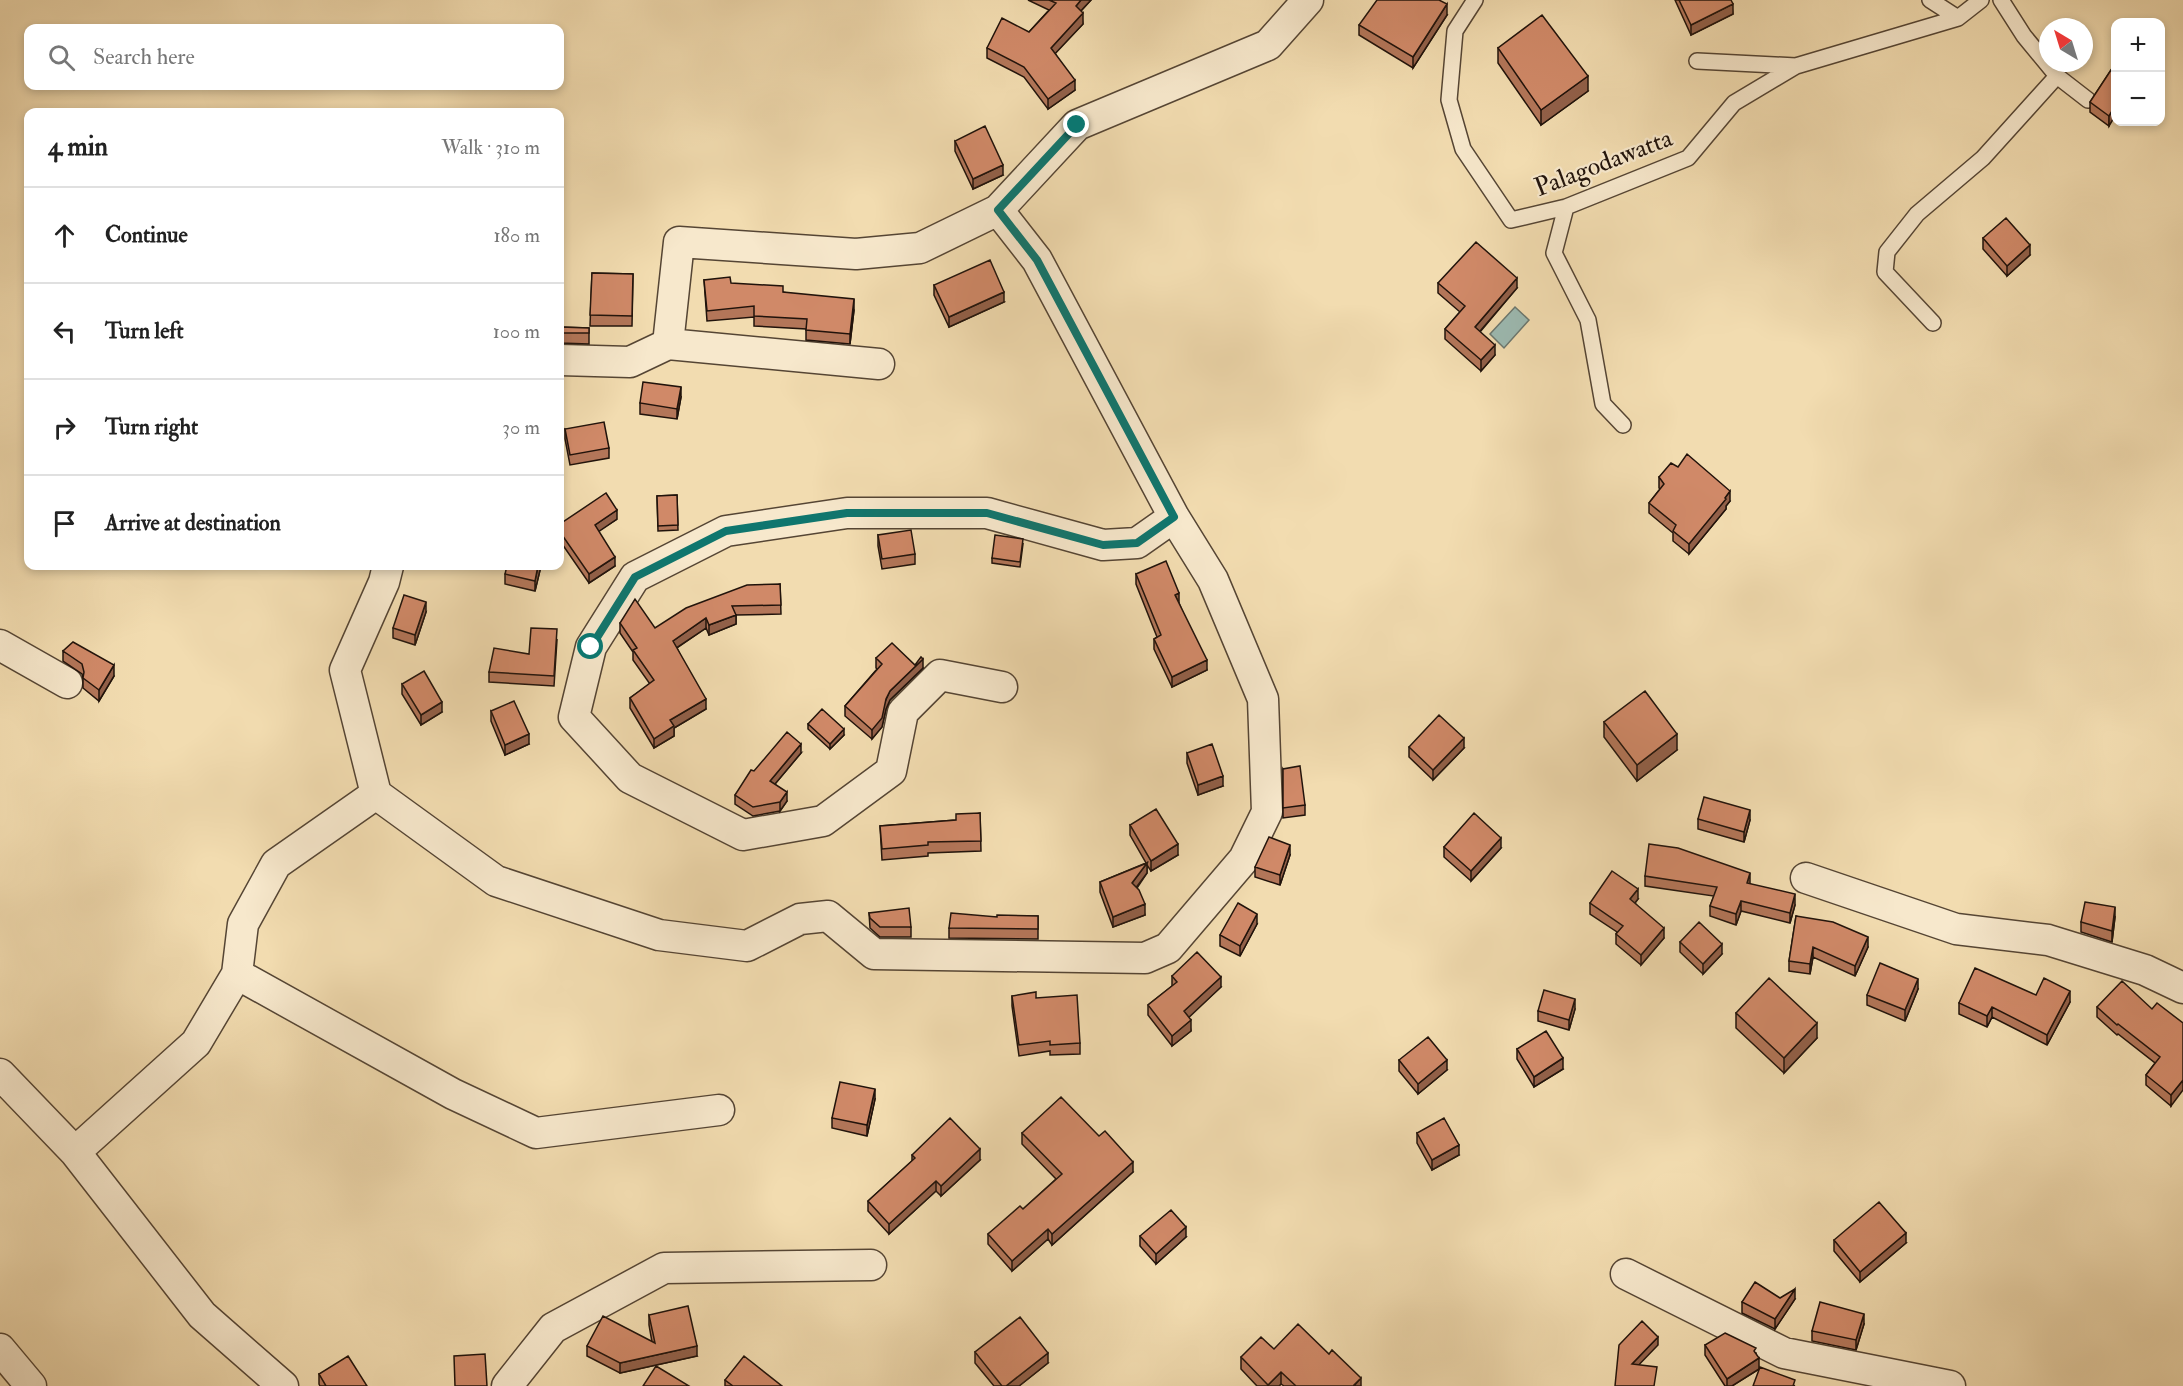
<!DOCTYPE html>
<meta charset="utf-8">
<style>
body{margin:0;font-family:"IM FELL Double Pica",serif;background:#f6f6f6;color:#222}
.controls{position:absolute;right:18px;top:18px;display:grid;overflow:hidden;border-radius:12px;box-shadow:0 3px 9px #0003}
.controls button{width:54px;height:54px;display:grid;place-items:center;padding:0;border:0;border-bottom:2px solid #e0e0e0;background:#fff;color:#222;font:30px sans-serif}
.compass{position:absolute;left:2039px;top:18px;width:54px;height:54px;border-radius:50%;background:#fff;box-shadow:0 3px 9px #0003;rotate:322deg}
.stop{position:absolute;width:18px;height:18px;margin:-14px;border:4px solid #0f766e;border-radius:50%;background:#fff}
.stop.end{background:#0f766e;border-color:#fff;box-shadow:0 2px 6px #0008}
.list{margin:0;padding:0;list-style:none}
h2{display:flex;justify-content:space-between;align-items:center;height:78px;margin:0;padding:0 24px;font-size:26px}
h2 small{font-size:20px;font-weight:400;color:#767676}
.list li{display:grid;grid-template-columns:39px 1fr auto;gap:18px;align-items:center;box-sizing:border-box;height:96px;padding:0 24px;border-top:2px solid #e0e0e0}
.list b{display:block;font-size:22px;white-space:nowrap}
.list em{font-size:20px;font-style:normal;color:#767676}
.icon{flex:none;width:33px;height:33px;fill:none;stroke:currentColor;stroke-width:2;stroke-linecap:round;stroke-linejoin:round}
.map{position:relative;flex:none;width:2183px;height:1386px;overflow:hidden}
.search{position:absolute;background:#fff;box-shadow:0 3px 9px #0003;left:24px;top:24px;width:540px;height:66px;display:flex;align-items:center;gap:15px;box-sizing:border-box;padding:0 21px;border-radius:12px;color:#767676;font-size:22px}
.panel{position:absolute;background:#fff;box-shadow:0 3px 9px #0003;left:24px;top:108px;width:540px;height:462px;border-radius:12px}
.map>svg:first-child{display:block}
.water{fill:#9cbab2;stroke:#6b776f;stroke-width:1.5}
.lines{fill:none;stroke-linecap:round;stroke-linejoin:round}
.service-casing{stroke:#554534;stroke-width:18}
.minor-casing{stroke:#554534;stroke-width:33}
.service{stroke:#f7e8cc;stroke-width:15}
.minor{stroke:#f7e8cc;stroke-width:30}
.wall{fill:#b37659;stroke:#21130b;stroke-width:1.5}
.shaded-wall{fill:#926049;stroke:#21130b;stroke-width:1.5}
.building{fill:#d08968;stroke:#21130b;stroke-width:1.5}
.route{stroke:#0f766e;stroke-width:8}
.labels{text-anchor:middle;stroke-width:4.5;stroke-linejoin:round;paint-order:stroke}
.street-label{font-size:26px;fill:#21130b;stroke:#f7e8cc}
</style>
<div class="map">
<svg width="2183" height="1386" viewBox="0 0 2183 1386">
<rect width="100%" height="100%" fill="#f2dcb0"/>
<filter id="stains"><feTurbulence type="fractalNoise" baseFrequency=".00333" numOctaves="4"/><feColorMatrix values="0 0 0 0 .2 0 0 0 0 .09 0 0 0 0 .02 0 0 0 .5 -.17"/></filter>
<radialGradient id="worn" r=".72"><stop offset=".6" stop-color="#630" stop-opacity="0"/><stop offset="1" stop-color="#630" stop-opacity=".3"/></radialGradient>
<path class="water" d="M1515,307L1529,320L1504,348L1490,334Z"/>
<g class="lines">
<defs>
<path id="service" d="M1475,0L1455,31L1449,100L1463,149L1511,220L1566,207L1688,158L1734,103L1796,66L1958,18L1981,0
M1930,0L1958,18
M2001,0L2024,36L2057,76L2088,100
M1697,61L1796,66
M1566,207L1554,253L1588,320L1603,404L1623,425
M1933,323L1885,272L1887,252L1917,214L1983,158L2057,76"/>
<path id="minor" d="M668,344L879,364
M560,360L630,362L668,344L679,242L856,254L920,248L998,210L1077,125L1268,45L1308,0
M0,645L67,683
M1002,687L940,675L903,712L891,771L823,821L743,835L630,778L574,717L591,647L635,577L726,531L847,513H987L1103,545L1137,543L1174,517
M376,794L345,670L384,582L388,566
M1806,878L1956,929L2048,940L2145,970L2183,988
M237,974L453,1094L536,1133L719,1110
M0,1074L75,1152L202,1315L283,1386
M75,1152L196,1043L237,974L243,924L276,864L376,794L496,881L659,935L747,946L800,919L828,916L874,954L1145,958L1168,948L1244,859L1267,812L1263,699L1213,580L1174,517L1037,260L998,210
M1626,1274L1784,1353L1950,1386
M0,1349L31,1386
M507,1386L553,1328L664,1268L871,1265"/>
</defs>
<use href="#service" class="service-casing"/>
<use href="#minor" class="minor-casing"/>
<use href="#service" class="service"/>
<use href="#minor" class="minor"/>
</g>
<path class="wall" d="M1028,0H1091L1081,11L1083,24L1055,53L1075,90L1048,109L1024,77L987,58V48L1029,32L1049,10Z
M1675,0H1731L1733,14L1691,35Z
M1447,15L1413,68L1359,35V25Z
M1498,48L1588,91L1541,125L1498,63Z
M2111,70L2109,126L2090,112V102Z
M955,141L1003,175L973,189L955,151Z
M1983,238L2030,255L2007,276L1983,249Z
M592,273L633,274L632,326H590Z
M704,280L783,292L854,310L850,344L806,340V329L754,326V317L707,321Z
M1438,283L1517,288L1480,332L1495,355L1481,371L1445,339V329L1460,312L1438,293Z
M934,285L1004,302L949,327L934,295Z
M560,327L589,328V344L560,343Z
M681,397L677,419L640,414V403Z
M565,429L609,448V458L570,465L565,439Z
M1659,477L1730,501L1726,506V509L1689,554L1673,541V533L1649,513V503L1660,489L1659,488Z
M677,495L678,530L658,531L657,496Z
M617,519L598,531L615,566L589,583L560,541V524Z
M878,535L915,554V564L882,569L878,546Z
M1023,544L1020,567L992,563V558Z
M541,566L535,591L505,584V574Z
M1136,574L1179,603L1207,670L1172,687L1154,649V639L1157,637L1136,584Z
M780,584L781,614L736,615V624L709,635L706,628L677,648L706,709L674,728V736L654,748L630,708V698L650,684L633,660V652L620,633V623L655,628Z
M426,612L415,645L393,638V628Z
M557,640L554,686L489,682V672L529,654Z
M63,651L114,676L99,701L83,688V678L82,674L63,661Z
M876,658L915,665L923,668L890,700L886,709L882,727L872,739L845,716V706L877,669L876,668Z
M402,684L442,712L421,725L402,694Z
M491,711L529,744L505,755L491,721Z
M1604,722L1677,750L1637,781L1604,737Z
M808,724L844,735L830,749L808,729Z
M1409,747L1464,748L1433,780L1409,757Z
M801,753L775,784L787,801L780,811L753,816L735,804V795L754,771Z
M1187,753L1223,786L1198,795L1187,763Z
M1283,769L1305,805V815L1283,818Z
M980,813L981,851L928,853V856L882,860L880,826L956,820Z
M1698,819L1750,820L1744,842L1698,829Z
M1130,825L1178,855L1151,871L1147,865V873L1137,888L1145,915L1113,927L1100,892V882L1146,863L1130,835Z
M1444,847L1501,848L1471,881L1444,857Z
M1290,855L1280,885L1255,877V867Z
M1645,876L1750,884L1795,905L1790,923L1741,911L1736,925L1710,916V906L1714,896L1645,886Z
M1638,899L1635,903L1664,938L1641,965L1616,944V934L1617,932L1590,914V903Z
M869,913L911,927V937H880L870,928Z
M1038,916V939L949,938V928L997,917Z
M1796,916L1868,947L1855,976L1813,957L1810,974L1789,971V961Z
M2115,917L2112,942L2081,932V922Z
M1257,924L1240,956L1220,946V935Z
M1680,942L1722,954L1703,974L1680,952Z
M1172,976L1221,987L1188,1017L1191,1031L1172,1046L1148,1015V1005L1172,986Z
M1918,989L1905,1021L1867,1005V995Z
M2036,995L2070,1002L2047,1045L1992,1017L1987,1027L1959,1014V1003Z
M1012,996L1036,998L1080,1043V1054L1050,1055V1051L1019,1056L1012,1006Z
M2097,1007L2152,1009L2183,1023L2171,1106L2146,1085V1075L2155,1063L2118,1034L2117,1035L2097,1017Z
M1575,1009L1569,1030L1538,1021V1011Z
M1736,1013L1817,1038L1784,1073L1736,1028Z
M1517,1049L1563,1069L1534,1087L1517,1059Z
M1399,1060L1447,1070L1418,1094L1399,1071Z
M875,1099L867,1136L832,1128V1118Z
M1022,1133L1133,1172L1052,1245L1048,1239L1012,1271L988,1244V1234L1023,1209L1056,1179L1022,1144Z
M1417,1133L1459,1155L1432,1170L1417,1143Z
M912,1155L980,1160L941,1196L936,1191L889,1234L868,1211V1201L912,1161Z
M1140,1236L1186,1237L1156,1264L1140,1246Z
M1834,1240L1906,1243L1860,1282L1834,1251Z
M1780,1298L1795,1299L1775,1329L1742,1313V1302Z
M649,1315L697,1356L620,1373L587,1356V1346L652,1342L649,1325Z
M1864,1324L1856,1350L1812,1341V1331Z
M1705,1345L1756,1353L1759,1369L1795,1386L1759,1369L1732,1386H1725L1705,1355Z
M1274,1349L1361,1386H1284L1281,1384L1279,1386H1257L1241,1369V1357Z
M975,1352L1048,1363L1019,1386H994L975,1363Z
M319,1374L367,1386H320L319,1384Z
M725,1380L782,1386H725Z"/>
<path class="shaded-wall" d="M1081,0H1091L1076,16V6Z
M1447,4V15L1413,68V57Z
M1733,4V14L1691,35V25Z
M1083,13V24L1051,58V48Z
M1588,76V91L1541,125V110Z
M1075,80V90L1048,109V99Z
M2115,106V116L2109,126V116Z
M1003,165V175L973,189V179Z
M2030,245V255L2007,276V266Z
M1517,278V288L1475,337V327Z
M1004,292V302L949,327V317Z
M854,299V310L850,344V334Z
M1495,345V355L1481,371V360Z
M681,387V397L677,419V409Z
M1730,491V501L1726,506V509L1689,554V544Z
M617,510V519L595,534V525Z
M615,557V566L589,583V574Z
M538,566H541L535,591V581Z
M1179,593V603L1175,595Z
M426,602V612L415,645V635Z
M736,615V624L709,635V625Z
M706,618V628L673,650V641Z
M923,659V668L890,700L886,709L882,727L872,739V730L890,691Z
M1207,660V670L1172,687V677Z
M114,665V676L99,701V690Z
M706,699V709L674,728V736L654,748V739L670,720Z
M442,702V712L421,725V715Z
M844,729V735L830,749V744Z
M529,734V744L505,755V745Z
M1677,734V750L1637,781V765Z
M1464,738V748L1433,780V770Z
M801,744V753L770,790V781Z
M1223,776V786L1198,795V785Z
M787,792V801L780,811V802Z
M1750,810V820L1744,842V832Z
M1501,838V848L1471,881V871Z
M1178,844V855L1151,871V861Z
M1290,845V855L1280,885V875Z
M1147,863V873L1132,893V883Z
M1750,873V883L1747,893V883Z
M1638,889V899L1630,909V899Z
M1795,894V905L1790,923V913Z
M1741,901V911L1736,925V914Z
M1145,904V915L1113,927V917Z
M2115,907V917L2112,942V931Z
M1257,914V924L1240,956V946Z
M1664,928V938L1641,965V955Z
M1868,937V947L1855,976V966Z
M1722,944V954L1703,974V964Z
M1813,947V957L1810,974V964Z
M1221,977V987L1184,1022V1011Z
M1918,979V989L1905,1021V1010Z
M2070,991V1002L2047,1045V1035Z
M1575,999V1009L1569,1030V1020Z
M1992,1007V1017L1987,1027V1016Z
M1191,1020V1031L1172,1046V1036Z
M1817,1023V1038L1784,1073V1058Z
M1563,1058V1069L1534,1087V1077Z
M1447,1060V1070L1418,1094V1084Z
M2183,1080V1090L2171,1106V1095Z
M875,1089V1099L867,1136V1125Z
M1459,1145V1155L1432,1170V1160Z
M980,1149V1160L941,1196V1186Z
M1133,1162V1172L1052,1245V1234Z
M936,1181V1191L889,1234V1224Z
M1186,1227V1237L1156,1264V1254Z
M1048,1229V1239L1012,1271V1261Z
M1906,1233V1243L1860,1282V1272Z
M1795,1289V1299L1775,1329V1319Z
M1864,1314V1324L1856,1350V1340Z
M1658,1337V1345L1632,1372V1364Z
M697,1346V1356L620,1373V1363Z
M1048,1353V1363L1019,1386H1006Z
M1759,1358V1369L1732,1386H1727V1379Z
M1281,1372V1384L1279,1386H1268V1385Z
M1361,1378V1386H1354Z"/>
<path class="building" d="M1049,0H1081L1076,6L1083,13L1051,48L1075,80L1048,99L1024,67L987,48L1002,18L1029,32L1056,3Z
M1377,0H1439L1447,4L1413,57L1359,25Z
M1679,0H1731L1733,4L1691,25Z
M1542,15L1588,76L1541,110L1498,48Z
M2111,70L2115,73V106L2109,116L2090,102Z
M985,126L1003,165L973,179L955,141Z
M2006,218L2030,245L2007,266L1983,238Z
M1476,242L1517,278L1475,327L1495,345L1481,360L1445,329L1465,306L1438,283Z
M990,260L1004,292L949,317L934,285Z
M592,273L633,274L632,316L590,315Z
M730,277L731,283L783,286V292L854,299L850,334L806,330L807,319L754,316V306L707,311L704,280Z
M560,327L589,328V333H560Z
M643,382L681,387L677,409L640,403Z
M604,422L609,448L570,455L565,429Z
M1687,454L1730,491L1725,498L1726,499L1689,544L1673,531L1676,525L1649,503L1664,484L1659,477L1671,463L1678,467Z
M606,493L617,510L595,525L615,557L589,574L560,532V524Z
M677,495L678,525L658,526L657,496Z
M911,530L915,554L882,559L878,535Z
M995,535L1023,539L1020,562L992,558Z
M1166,561L1179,593L1175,595L1207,660L1172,677L1154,639L1161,635L1136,574Z
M507,566H538L535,581L505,574Z
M780,584L781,605L732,606L736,615L709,625L706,618L673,641L706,699L670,720L674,726L654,739L630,698L654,680L633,650L637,648L620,623L635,599L655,628L686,608L747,585Z
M404,595L426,602L415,635L393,628Z
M531,628L557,629L554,676L489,672L494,648L529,654Z
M73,642L114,665L99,690L83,678L84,672L82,664L63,651Z
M892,643L915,665L921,657L923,659L890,691L886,699L882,718L872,730L845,706L882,664L876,658Z
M424,671L442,702L421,715L402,684Z
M1645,691L1677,734L1637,765L1604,722Z
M514,701L529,734L505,745L491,711Z
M822,709L844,729L830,744L808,724Z
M1439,715L1464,738L1433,770L1409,747Z
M787,732L801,744L770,781L787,792L780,802L753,807L735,795L751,770L754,771Z
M1212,744L1223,776L1198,785L1187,753Z
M1300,766L1305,805L1283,808V769Z
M1704,797L1750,810L1744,832L1698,819Z
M1156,809L1178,844L1151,861L1130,825Z
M980,813L981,841L928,842V845L882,849L880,826L956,820V814Z
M1474,813L1501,838L1471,871L1444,847Z
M1269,837L1290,845L1280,875L1255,867Z
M1649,844L1678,848L1750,873L1747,883L1795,894L1790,913L1741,901L1736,914L1710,906L1717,887L1645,876Z
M1147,863L1132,883L1139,890L1145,904L1113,917L1100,882Z
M1612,871L1638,889L1630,899L1664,928L1641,955L1616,934L1623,926L1590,903Z
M2085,902L2115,907L2112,931L2081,922Z
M1238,903L1257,914L1240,946L1220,935Z
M909,908L911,927H880L870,918L869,913Z
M951,913L997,917V915L1038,916V929L949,928Z
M1796,916L1833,922L1868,937L1855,966L1813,947L1810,964L1789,961Z
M1699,922L1722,944L1703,964L1680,942Z
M1197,952L1221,977L1184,1011L1191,1020L1172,1036L1148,1005L1177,982L1172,976Z
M1880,963L1918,979L1905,1010L1867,995Z
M1975,968L2036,995L2044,978L2070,991L2047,1035L1992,1007L1987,1016L1959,1003Z
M1769,978L1817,1023L1784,1058L1736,1013Z
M2122,981L2152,1009L2157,1003L2183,1023V1080L2171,1095L2146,1075L2160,1057L2118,1024L2117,1025L2097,1007Z
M1544,990L1575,999L1569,1020L1538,1011Z
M1036,992V998L1077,995L1080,1043L1050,1045V1041L1019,1045L1012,996Z
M1546,1031L1563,1058L1534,1077L1517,1049Z
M1428,1037L1447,1060L1418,1084L1399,1060Z
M840,1082L875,1089L867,1125L832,1118Z
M1061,1097L1099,1136L1105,1131L1133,1162L1052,1234L1048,1229L1012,1261L988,1234L1020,1206L1023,1209L1062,1174L1022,1133Z
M950,1118L980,1149L941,1186L936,1181L889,1224L868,1201L915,1158L912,1155Z
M1444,1118L1459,1145L1432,1160L1417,1133Z
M1879,1202L1906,1233L1860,1272L1834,1240Z
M1171,1210L1186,1227L1156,1254L1140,1236Z
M1755,1282L1780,1298L1795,1289L1775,1319L1742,1302Z
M1820,1302L1864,1314L1856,1340L1812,1331Z
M688,1306L697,1346L620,1363L587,1346L603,1316L655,1343L649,1315Z
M1020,1317L1048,1353L1006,1386H1002L975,1352Z
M1642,1321L1658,1337L1632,1364L1657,1367L1654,1386H1615L1619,1345Z
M1298,1324L1329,1354L1332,1350L1361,1378L1354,1385L1355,1386H1296L1281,1372L1268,1385L1241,1357L1261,1337L1274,1349Z
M1725,1333L1756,1348L1754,1351L1759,1358L1727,1379L1705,1345Z
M485,1354L487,1386H455L454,1356Z
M348,1356L367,1386H326L319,1374Z
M744,1356L782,1386H733L725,1380Z
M656,1366L689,1386H643Z
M1760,1367L1795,1380L1793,1386H1753Z"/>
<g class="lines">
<path class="route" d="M591,647L635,577L726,531L847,513H987L1103,545L1137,543L1174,517L1037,260L998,210L1077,125"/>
</g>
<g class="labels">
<g class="street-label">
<text transform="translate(1603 162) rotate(-21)" y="9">Palagodawatta</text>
</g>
</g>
<rect width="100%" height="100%" filter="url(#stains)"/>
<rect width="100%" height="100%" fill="url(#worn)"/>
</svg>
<div class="controls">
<button>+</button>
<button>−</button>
</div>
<svg class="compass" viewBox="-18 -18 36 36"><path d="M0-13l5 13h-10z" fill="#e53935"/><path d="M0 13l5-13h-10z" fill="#767676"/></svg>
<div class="stop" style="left:591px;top:647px"></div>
<div class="stop end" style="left:1077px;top:125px"></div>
<div class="search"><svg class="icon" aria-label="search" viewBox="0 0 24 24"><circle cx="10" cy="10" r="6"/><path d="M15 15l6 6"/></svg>Search here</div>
<section class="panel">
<h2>4 min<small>Walk · 310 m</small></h2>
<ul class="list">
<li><svg class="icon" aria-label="ahead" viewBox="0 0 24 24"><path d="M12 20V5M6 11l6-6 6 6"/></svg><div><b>Continue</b></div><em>180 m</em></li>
<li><svg class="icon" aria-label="left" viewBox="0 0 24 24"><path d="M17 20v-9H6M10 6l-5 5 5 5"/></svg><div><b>Turn left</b></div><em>100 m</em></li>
<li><svg class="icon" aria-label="right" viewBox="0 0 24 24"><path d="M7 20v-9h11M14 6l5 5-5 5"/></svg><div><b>Turn right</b></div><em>30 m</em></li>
<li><svg class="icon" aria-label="arrive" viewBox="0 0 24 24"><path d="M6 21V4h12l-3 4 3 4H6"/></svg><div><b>Arrive at destination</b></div></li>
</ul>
</section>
</div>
